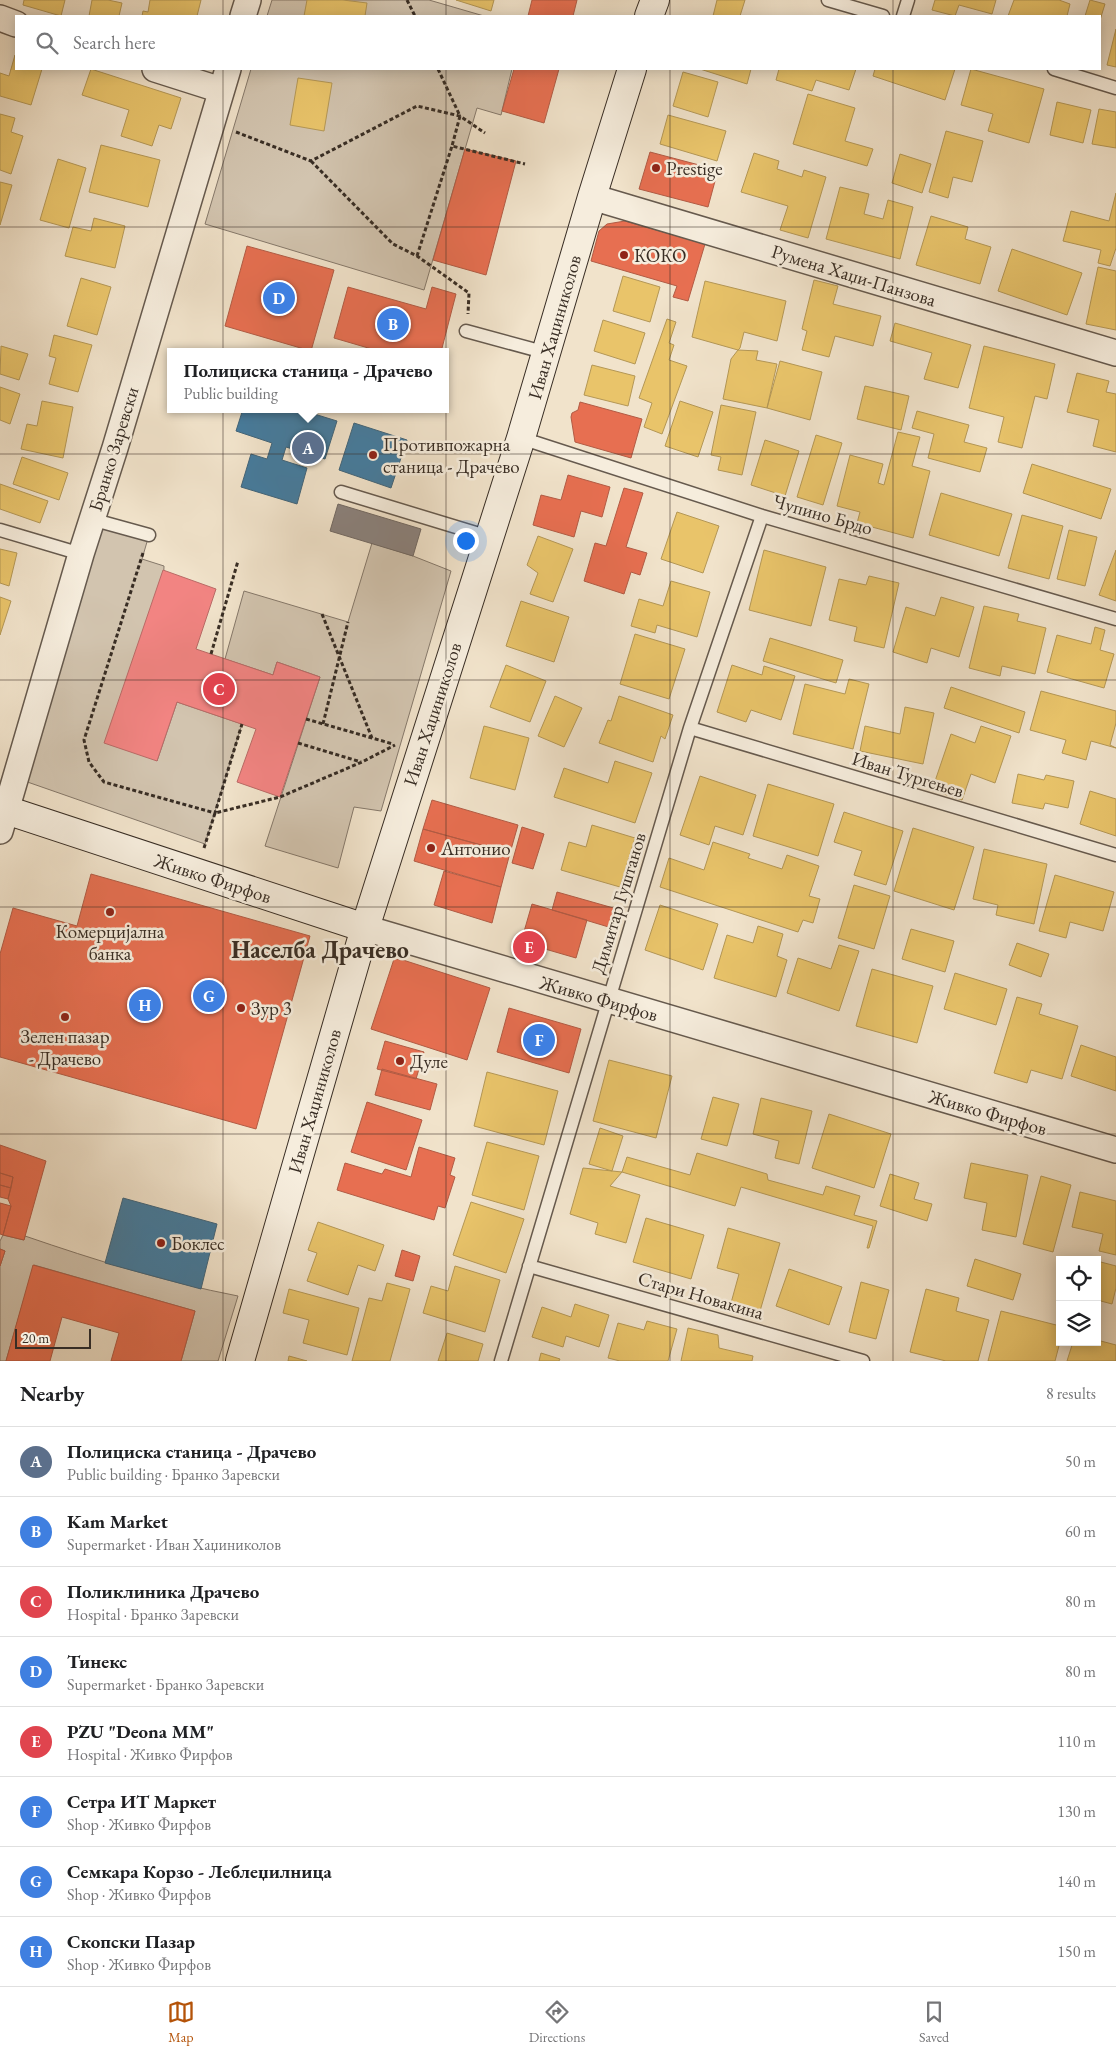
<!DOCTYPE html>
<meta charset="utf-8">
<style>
body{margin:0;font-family:"EB Garamond",serif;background:#f2f2f2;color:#202124}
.controls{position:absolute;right:15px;bottom:15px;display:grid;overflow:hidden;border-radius:0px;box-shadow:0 2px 12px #0003}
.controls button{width:45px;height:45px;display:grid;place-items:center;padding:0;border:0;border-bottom:1px solid #e0e0e0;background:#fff;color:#202124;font:25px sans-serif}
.scale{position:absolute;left:15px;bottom:12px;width:76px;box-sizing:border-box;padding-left:5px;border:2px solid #382d24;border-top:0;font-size:14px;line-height:18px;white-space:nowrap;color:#382d24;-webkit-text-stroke:4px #f6eddd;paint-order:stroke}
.you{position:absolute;left:465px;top:540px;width:18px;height:18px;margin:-12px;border:4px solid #fff;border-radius:50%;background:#1a73e8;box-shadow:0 0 0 8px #1a73e833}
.badge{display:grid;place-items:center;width:32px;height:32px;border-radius:50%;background:#b45309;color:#fff;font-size:16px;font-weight:700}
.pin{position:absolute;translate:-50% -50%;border:2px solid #fff;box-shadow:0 1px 5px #0006}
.popup{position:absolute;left:167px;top:348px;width:282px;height:65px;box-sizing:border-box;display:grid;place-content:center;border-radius:0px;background:#fff;filter:drop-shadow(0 1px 4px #0005);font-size:16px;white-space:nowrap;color:#757577}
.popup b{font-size:19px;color:#202124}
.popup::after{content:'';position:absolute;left:50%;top:100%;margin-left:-10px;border:10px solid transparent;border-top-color:#fff}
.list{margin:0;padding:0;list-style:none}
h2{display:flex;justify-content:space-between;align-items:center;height:65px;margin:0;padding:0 20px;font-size:21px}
h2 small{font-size:16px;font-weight:400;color:#757577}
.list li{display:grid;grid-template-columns:32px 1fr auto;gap:15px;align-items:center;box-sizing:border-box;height:70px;padding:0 20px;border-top:1px solid #e0e0e0}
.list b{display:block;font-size:19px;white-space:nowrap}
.list p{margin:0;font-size:16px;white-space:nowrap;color:#757577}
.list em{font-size:16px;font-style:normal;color:#757577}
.icon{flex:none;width:28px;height:28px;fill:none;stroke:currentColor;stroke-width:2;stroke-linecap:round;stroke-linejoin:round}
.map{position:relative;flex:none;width:1116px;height:1361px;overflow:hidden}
.search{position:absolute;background:#fff;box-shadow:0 2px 12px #0003;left:15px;right:15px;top:15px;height:55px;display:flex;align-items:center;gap:12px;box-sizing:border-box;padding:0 18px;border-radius:0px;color:#757577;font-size:19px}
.sheet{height:625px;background:#fff}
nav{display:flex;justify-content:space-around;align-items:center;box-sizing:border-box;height:70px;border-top:1px solid #e0e0e0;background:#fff;font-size:14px;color:#757577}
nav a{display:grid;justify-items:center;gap:2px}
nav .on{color:#b45309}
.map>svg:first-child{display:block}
.green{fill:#d2c4af;stroke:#85786a}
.homes{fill:#e9c46a;stroke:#b49755}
.shops{fill:#e76f51;stroke:#b25b44}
.health{fill:#f28482;stroke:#ba6a66}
.public{fill:#457b9d;stroke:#416479}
.industry{fill:#8a817c;stroke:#716862}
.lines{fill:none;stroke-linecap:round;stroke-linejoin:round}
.lane-casing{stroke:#665a4e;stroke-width:15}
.street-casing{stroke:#665a4e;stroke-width:28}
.secondary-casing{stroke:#382d24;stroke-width:30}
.path{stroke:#382d24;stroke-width:3;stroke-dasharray:4 2.5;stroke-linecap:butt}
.lane{stroke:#f6eddd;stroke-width:12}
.street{stroke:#f6eddd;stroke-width:25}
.secondary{stroke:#f6eddd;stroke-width:28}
.grid{fill:none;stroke:#382d24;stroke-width:1;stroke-opacity:0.55}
.poi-dot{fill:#8f2418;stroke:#f6eddd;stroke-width:2}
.labels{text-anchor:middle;stroke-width:5;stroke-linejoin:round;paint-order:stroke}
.poi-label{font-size:19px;fill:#382d24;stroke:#f6eddd;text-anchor:start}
.street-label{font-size:19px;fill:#382d24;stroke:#f6eddd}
.district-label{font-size:24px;font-weight:bold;fill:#382d24;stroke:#f6eddd}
</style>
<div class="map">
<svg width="1116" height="1361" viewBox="0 0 1116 1361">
<rect width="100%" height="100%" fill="#f1e3cb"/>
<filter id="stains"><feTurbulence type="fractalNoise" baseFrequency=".004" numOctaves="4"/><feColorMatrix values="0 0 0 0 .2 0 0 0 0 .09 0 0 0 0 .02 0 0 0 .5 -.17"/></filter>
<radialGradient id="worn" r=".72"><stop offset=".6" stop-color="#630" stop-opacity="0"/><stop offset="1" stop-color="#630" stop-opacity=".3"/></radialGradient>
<path class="green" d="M272,0H429L484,16H267Z
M251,69H512L501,115L477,108L424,290L205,224Z
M91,519L149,535L142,559L164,566L157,761L177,702L242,724L205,844L16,778Z
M372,543L413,556L451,571L381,811L354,807L338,868L265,846L320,677L277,662L273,675L225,659L244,591L348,622Z
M3,1235L24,1240L25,1236C95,1260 165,1282 238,1296L218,1361H181L195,1311L34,1265L6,1361H0V1266L5,1251L0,1249V1241Z"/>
<path class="homes" d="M24,0H65L61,16L23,5Z
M92,0H108L122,3L119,16H89Z
M150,0H201L197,16H142L143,11L148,12Z
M307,0H343L367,3L365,16H304Z
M456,0H494L491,11Z
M717,0H745L740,16H713Z
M935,0H996L992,14L959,5L955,16L932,10Z
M1014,0H1059L1070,4L1067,16H1008Z
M1090,0L1105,4L1100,20V16H1085Z
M1116,29V67L1107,65Z
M15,55L16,69H42L31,105L0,96V73L9,76Z
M91,69L181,98L171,129L159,125L152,146L121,136L129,110L82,95Z
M700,69H751L747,84Z
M779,69H856L849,90L816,80L812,91L776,80Z
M875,69H955L945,100L873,76Z
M971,69L1044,89L1029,143L988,131L993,114L961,105Z
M683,72L718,82L708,117L673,106Z
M298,78L332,83L324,131L290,125Z
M808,94L855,108L845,141L873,149L867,166L793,144Z
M1057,102L1091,110L1083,143L1050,135Z
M1099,109L1116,112V148L1092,144Z
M0,114L15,118L11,132L23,136L11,174L0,170Z
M668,115L726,131L717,161L660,144Z
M946,131L983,141L972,182L953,177L948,198L929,192Z
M101,145L160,160L148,207L89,192Z
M754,153L779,161L777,169L802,177L804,170L826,177L808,238L780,230L788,206L741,192Z
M900,154L931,164L922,193L892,183Z
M58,159L86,168L69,228L40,220Z
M0,182L12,185L0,225Z
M840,187L869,194L864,214L883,219L888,200L913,207L900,259L826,239Z
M1116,193V248L1110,266L1098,263L1101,250L1063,241L1071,211L1109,221Z
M931,216L968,227L965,239L991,247L980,284L916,265Z
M94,218L125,226L115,268L65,256L73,227L91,231Z
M1012,249L1082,273L1067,315L998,291Z
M1098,267L1116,271V330L1086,324Z
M623,276L660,287L650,322L613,311Z
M81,278L111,287L97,335L67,326Z
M814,280L838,286L833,304L881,316L873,346L835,336L829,357L802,350L807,331L802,329Z
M705,281L786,301L777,341L744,332L740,348L738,350L692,337Z
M667,319L676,322L669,343L674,345L669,360L687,366L662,434L644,427L652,403L639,398Z
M603,320L645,333L635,364L594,351Z
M895,323L971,345L958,388L924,379L932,353L890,341Z
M54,335L92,345L78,392L49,384L56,358L49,356Z
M1,346L28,354L19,380L0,374Z
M984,346L1055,364L1047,399L1035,396L1022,448L998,442L1004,417L969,408Z
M738,350L758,351L756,360L777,364L767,408L723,399L731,359Z
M780,361L822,372L810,420L767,408Z
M592,365L635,376L628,406L584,395Z
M1077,373L1109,381L1106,392L1116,394V452L1093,446L1099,420L1067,412Z
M865,386L909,396L901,430L857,419Z
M0,387L20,394L10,424L0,420Z
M42,401L73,407L63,458L21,449L27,424L37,426Z
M680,401L713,412L698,457L665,446Z
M721,405L756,412L742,475L718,470L721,457L711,455Z
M917,411L969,425L964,442L987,448L980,472L928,458L934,434L912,428Z
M898,432L920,437L912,466L930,471L913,538L857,523L860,512L837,506L850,455L883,464L878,483L884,485Z
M816,435L842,443L823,505L797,497Z
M765,440L799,451L785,496L751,485Z
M22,457L68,473L59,500L13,484Z
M1032,464L1111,489L1101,519L1023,493Z
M0,484L48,501L40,523L0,509Z
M941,493L1012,514L999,556L929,535Z
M677,512L719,526L703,573L661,559Z
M1022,515L1063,526L1049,579L1008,568Z
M1069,530L1097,537L1085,586L1057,579Z
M538,536L573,549L553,602L530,594L538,573L527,565Z
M0,549L17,553L9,586L0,583Z
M764,550L826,567L811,626L749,610Z
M1116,550V601L1099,595Z
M869,576L899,583L884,648L854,641L857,627L829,620L839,579L866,585Z
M671,581L710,592L697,637L657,625L655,633L631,626L639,599L663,606Z
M0,597L11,601L0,635Z
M941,597L974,607L959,657L931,648L927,663L893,652L906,607L935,616Z
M521,601L569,617L554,662L506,646Z
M984,606L1019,614L1017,621L1046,628L1035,674L1002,666L1000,676L969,668Z
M1095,627L1105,630L1100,650L1114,654L1104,688L1047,672L1057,635L1091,644Z
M635,634L685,649L669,699L620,684Z
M770,638L843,660L836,683L763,661Z
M506,665L546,681L530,722L490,707Z
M732,665L762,675L764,666L795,676L781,720L751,710L746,722L717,712Z
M849,679L869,684L853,749L793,734L805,684L845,694Z
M951,687L1025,712L1019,733L944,708Z
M1041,691L1116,711V723L1110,745L1116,748L1091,741L1086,760L1062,753L1066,740L1030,730Z
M555,696L582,708L564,747L538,736Z
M619,696L673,715L665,739L661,736L653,762L599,743L608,720L611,721Z
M905,707L934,713L923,764L860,751L865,726L900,734Z
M484,726L529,738L515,790L470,778Z
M981,726L1011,736L995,783L971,774L962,800L932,790L951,734L975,743Z
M615,761L652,773L635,823L554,797L564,768L608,783Z
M1018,774L1044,780L1046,775L1074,781L1068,808L1045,803L1043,809L1012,803Z
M700,776L756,795L743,835L715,826L709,845L680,835Z
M768,784L834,804L818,856L753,836Z
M1090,791L1116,799V836L1080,824Z
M844,812L903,831L886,885L854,875L862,851L834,842Z
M592,825L635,838L620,887L561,870L569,842L586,847Z
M913,828L974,847L954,910L894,891Z
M713,842L750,854L748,858L782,869L787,855L819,866L809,896L820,899L813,923L803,920L798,932L660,887L669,858L704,870Z
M984,849L1047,864L1034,924L996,915L998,905L973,899Z
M1055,875L1114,892L1103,931L1070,922L1066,938L1039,931Z
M854,885L890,896L874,949L838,938Z
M660,905L718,924L703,970L645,950Z
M758,926L783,934L777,956L787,960L776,997L714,978L727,935L753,943Z
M911,929L954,941L945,972L902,959Z
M1017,943L1049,954L1041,977L1009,965Z
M839,945L859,951L839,1011L787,993L798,958L831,969Z
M872,969L933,986L917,1043L856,1026Z
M955,973L1007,989L996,1025L944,1009Z
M1017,997L1042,1004L1039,1014L1078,1026L1062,1079L1031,1070L1027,1083L994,1073Z
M1081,1045L1116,1057V1091L1071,1076Z
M609,1060L672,1076L656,1138L593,1121Z
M487,1072L558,1091L544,1145L474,1126Z
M713,1097L739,1104L727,1146L701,1139Z
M761,1098L812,1111L799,1164L775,1158L779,1141L753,1134Z
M829,1114L891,1134L874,1188L812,1168Z
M600,1128L623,1136L612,1171L589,1164Z
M487,1142L539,1156L524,1210L472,1195Z
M697,1153L767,1174L768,1180L823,1195L826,1186L860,1196L854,1215L877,1221L869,1248H867L873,1226L741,1187L735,1206L622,1172L627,1157L690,1175Z
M971,1163L1028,1175L1016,1237L982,1230L987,1203L964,1198Z
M583,1168L622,1172L610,1186L640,1195L626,1243L595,1234L598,1223L570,1214Z
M890,1174L919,1183L914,1199L932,1204L927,1221L880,1206Z
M1041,1176L1071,1185L1053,1252L1023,1244Z
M1080,1192L1116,1201V1255L1099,1251L1103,1234L1072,1227Z
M471,1202L524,1219L506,1273L453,1255Z
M646,1218L704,1235L691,1279L633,1262Z
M318,1222L384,1245L375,1271L358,1265L348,1295L307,1281L317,1253L308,1250Z
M728,1228L780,1243L760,1311L731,1303L739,1274L717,1268Z
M975,1259L1021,1274L1013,1300L967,1286Z
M1097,1261L1116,1266V1288L1112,1304L1097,1300Z
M455,1266L500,1280L485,1332L423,1313L431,1286L448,1291Z
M789,1269L842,1287L829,1325L776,1306Z
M861,1282L889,1290L876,1339L849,1332Z
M387,1283L410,1289L390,1361H352L369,1298L382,1301Z
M289,1289L359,1308L347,1355L303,1343L309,1320L283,1313Z
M926,1289L959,1298L956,1311L989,1320L978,1361H946L910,1352Z
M575,1304L609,1315L599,1347L566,1336L563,1347L532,1337L542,1307L571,1317Z
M1001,1311L1060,1326V1342L1055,1361H988Z
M647,1321L677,1329L668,1361H620L608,1358L618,1323L644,1330Z
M688,1328L718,1335L719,1348L753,1356L752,1361H681Z
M447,1333L483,1344L478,1361H438Z
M1097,1340L1116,1345V1361H1067L1073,1342H1097Z
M541,1353L560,1359L559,1361H539Z
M289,1356L307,1361H288Z"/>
<path class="shops" d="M532,0H577L573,16H528Z
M514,69H559L544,123L502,111Z
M465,149L516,161L486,275L433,260Z
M650,152L718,170L708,207L639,189Z
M625,221L705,244L688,301L673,297L677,286L591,261L599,231L607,224Z
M247,246L334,270L311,351L225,326Z
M348,287L426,309L432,287L456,294L441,352H382L334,338Z
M580,402L642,419L631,458L575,442L571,417L572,413L578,410Z
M568,475L610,487L602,517L581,511L574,537L533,525L541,495L561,500Z
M624,488L643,493L626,547L647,553L640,575L631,572L624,594L584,581L595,543L606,546Z
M432,800L518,825L510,853L423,829Z
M522,827L544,834L533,869L512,863Z
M423,829L510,853L501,887L414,861Z
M444,871L501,887L492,923L434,905Z
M91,874L310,936L256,1129L0,1057V954L13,908L77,926Z
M557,892L617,909L612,928L552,910Z
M532,904L587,920L576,958L521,942Z
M394,959L403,960L490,988L467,1060L371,1029Z
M509,1008L581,1029L569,1073L497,1052Z
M385,1041L424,1052L416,1079L377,1069Z
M382,1069L437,1084L430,1110L375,1095Z
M367,1102L422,1120L406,1170L351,1152Z
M0,1145L46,1161L24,1240L3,1235L11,1206L8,1199L13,1177L0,1173Z
M419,1147L455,1158L450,1175L455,1177L445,1208L438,1206L434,1220L337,1190L345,1163L382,1174L385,1169L411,1177Z
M0,1173L13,1177L11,1188L0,1185Z
M0,1185L11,1188L8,1199L0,1197Z
M0,1203L11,1206L3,1235L0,1234Z
M0,1249L5,1251L0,1266Z
M402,1250L420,1256L413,1281L395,1276Z
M33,1265L195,1311L181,1361H111L119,1333L62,1317L50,1361H6Z"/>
<path class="health" d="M163,570L216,589L196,649L273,675L277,662L320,677L280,797L237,782L256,729L177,702L157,761L104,743Z"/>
<path class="public" d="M243,409H298L337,421L325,459L286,447L282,460L307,468L297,504L241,487L251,454L267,459L272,443L236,431Z
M354,423L407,440L391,488L339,470Z
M123,1198L217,1224L201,1289L105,1263Z"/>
<path class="industry" d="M338,504L421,529L413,556L330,531Z"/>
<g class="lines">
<defs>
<path id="lane" d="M828,0L883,16
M903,16L908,0
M1054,69L1116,88
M466,331L547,353
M521,438L762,516L1116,619
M341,492L489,537
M91,519L149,535
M0,530L81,554
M690,728L1116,855
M529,1266L863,1361
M501,1361L690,728L762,516"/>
<path id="street" d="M243,16L248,0
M0,18L16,24
M155,69L221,90
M592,197L1116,353
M0,831L81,554L115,448L228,69
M365,928L1116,1150"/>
<path id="secondary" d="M649,16L655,0
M0,808L365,928
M240,1361L365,928L521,438L592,197L632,69"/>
</defs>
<use href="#lane" class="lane-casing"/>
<use href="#street" class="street-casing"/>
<use href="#secondary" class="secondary-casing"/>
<path class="path" d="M407,0L415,16
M438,69L460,116L452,146
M236,132L311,161L417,106L460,116L485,133
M311,161L393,244L417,256L469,293L468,314
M417,256L452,146L525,164
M143,553L84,740L89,762L104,782L215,813L242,724
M322,614L372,738
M211,654L238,561
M306,719L393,744
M323,724L348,622
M298,743L361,762
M204,848L215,813L280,797L362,762L395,745"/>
<use href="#lane" class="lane"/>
<use href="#street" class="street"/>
<use href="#secondary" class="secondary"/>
</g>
<path class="grid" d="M223,0V16M446,0V16M670,0V16M893,0V16M223,69V1361M446,69V1361M670,69V1361M893,69V1361M0,227H1116M0,454H1116M0,680H1116M0,907H1116M0,1134H1116"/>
<g class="poi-dot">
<circle cx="656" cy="168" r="5"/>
<circle cx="624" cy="255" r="5"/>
<circle cx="373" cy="455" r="5"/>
<circle cx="431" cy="848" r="5"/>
<circle cx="110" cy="912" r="5"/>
<circle cx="241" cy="1008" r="5"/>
<circle cx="65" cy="1017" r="5"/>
<circle cx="400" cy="1061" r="5"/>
<circle cx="161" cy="1243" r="5"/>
</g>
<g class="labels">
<g class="poi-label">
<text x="666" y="175">Prestige</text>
<text x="634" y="262">КОКО</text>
<text x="383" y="451">Противпожарна<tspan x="383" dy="22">станица - Драчево</tspan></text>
<text x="441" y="855">Антонио</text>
<text x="110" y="938" text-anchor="middle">Комерцијална<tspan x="110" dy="22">банка</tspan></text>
<text x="251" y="1015">Зур 3</text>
<text x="65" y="1043" text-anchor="middle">Зелен пазар<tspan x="65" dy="22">- Драчево</tspan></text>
<text x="410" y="1068">Дуле</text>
<text x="171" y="1250">Боклес</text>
</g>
<g class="street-label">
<text transform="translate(854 275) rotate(17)" y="7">Румена Хаџи-Панзова</text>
<text transform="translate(554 327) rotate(-74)" y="7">Иван Хаџиниколов</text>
<text transform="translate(113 449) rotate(-73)" y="7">Бранко Заревски</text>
<text transform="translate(823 514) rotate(16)" y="7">Чупино Брдо</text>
<text transform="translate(432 714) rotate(-72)" y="7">Иван Хаџиниколов</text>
<text transform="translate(908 774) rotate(17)" y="7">Иван Тургењев</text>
<text transform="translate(213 878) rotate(18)" y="7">Живко Фирфов</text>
<text transform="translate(618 903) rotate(-73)" y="7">Димитар Гуштанов</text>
<text transform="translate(599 998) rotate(16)" y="7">Живко Фирфов</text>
<text transform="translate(314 1101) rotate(-74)" y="7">Иван Хаџиниколов</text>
<text transform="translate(988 1112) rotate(16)" y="7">Живко Фирфов</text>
<text transform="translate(701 1295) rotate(16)" y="7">Стари Новакина</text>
</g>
<g class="district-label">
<text x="320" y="958">Населба Драчево</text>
</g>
</g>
<rect width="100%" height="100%" filter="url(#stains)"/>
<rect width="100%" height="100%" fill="url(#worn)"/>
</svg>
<div class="controls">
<button><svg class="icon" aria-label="locate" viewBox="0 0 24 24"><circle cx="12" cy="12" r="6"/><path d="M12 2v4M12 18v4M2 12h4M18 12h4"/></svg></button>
<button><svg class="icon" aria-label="layers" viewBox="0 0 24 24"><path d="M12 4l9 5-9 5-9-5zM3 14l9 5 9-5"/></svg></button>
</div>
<div class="scale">20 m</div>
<div class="you"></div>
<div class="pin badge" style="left:308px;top:448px;background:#5c6f8a">A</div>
<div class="popup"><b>Полициска станица - Драчево</b>Public building</div>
<div class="pin badge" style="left:393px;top:324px;background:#3f7fe0">B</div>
<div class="pin badge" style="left:219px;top:689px;background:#e0444e">C</div>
<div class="pin badge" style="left:279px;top:298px;background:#3f7fe0">D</div>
<div class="pin badge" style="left:529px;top:947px;background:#e0444e">E</div>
<div class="pin badge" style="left:539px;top:1040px;background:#3f7fe0">F</div>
<div class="pin badge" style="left:209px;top:996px;background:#3f7fe0">G</div>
<div class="pin badge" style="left:145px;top:1005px;background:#3f7fe0">H</div>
<div class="search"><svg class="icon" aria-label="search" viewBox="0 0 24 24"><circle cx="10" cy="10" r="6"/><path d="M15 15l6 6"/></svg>Search here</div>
</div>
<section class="sheet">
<h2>Nearby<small>8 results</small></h2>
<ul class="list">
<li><span class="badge" style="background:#5c6f8a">A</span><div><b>Полициска станица - Драчево</b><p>Public building · Бранко Заревски</p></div><em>50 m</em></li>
<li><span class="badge" style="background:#3f7fe0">B</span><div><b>Kam Market</b><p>Supermarket · Иван Хаџиниколов</p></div><em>60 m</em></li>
<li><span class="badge" style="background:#e0444e">C</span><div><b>Поликлиника Драчево</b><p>Hospital · Бранко Заревски</p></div><em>80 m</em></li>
<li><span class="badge" style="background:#3f7fe0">D</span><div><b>Тинекс</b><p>Supermarket · Бранко Заревски</p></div><em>80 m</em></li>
<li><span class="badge" style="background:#e0444e">E</span><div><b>PZU &quot;Deona MM&quot;</b><p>Hospital · Живко Фирфов</p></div><em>110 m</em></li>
<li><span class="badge" style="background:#3f7fe0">F</span><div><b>Сетра ИТ Маркет</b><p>Shop · Живко Фирфов</p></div><em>130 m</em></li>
<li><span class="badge" style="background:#3f7fe0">G</span><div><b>Семкара Корзо - Леблеџилница</b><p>Shop · Живко Фирфов</p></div><em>140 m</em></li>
<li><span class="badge" style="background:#3f7fe0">H</span><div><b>Скопски Пазар</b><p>Shop · Живко Фирфов</p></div><em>150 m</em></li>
</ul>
</section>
<nav>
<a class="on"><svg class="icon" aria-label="map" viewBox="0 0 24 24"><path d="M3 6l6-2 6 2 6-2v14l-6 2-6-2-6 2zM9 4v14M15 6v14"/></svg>Map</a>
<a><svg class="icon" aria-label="directions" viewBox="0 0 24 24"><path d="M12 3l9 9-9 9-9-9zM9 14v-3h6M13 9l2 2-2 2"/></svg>Directions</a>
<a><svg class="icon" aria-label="saved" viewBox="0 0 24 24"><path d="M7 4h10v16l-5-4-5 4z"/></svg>Saved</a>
</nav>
